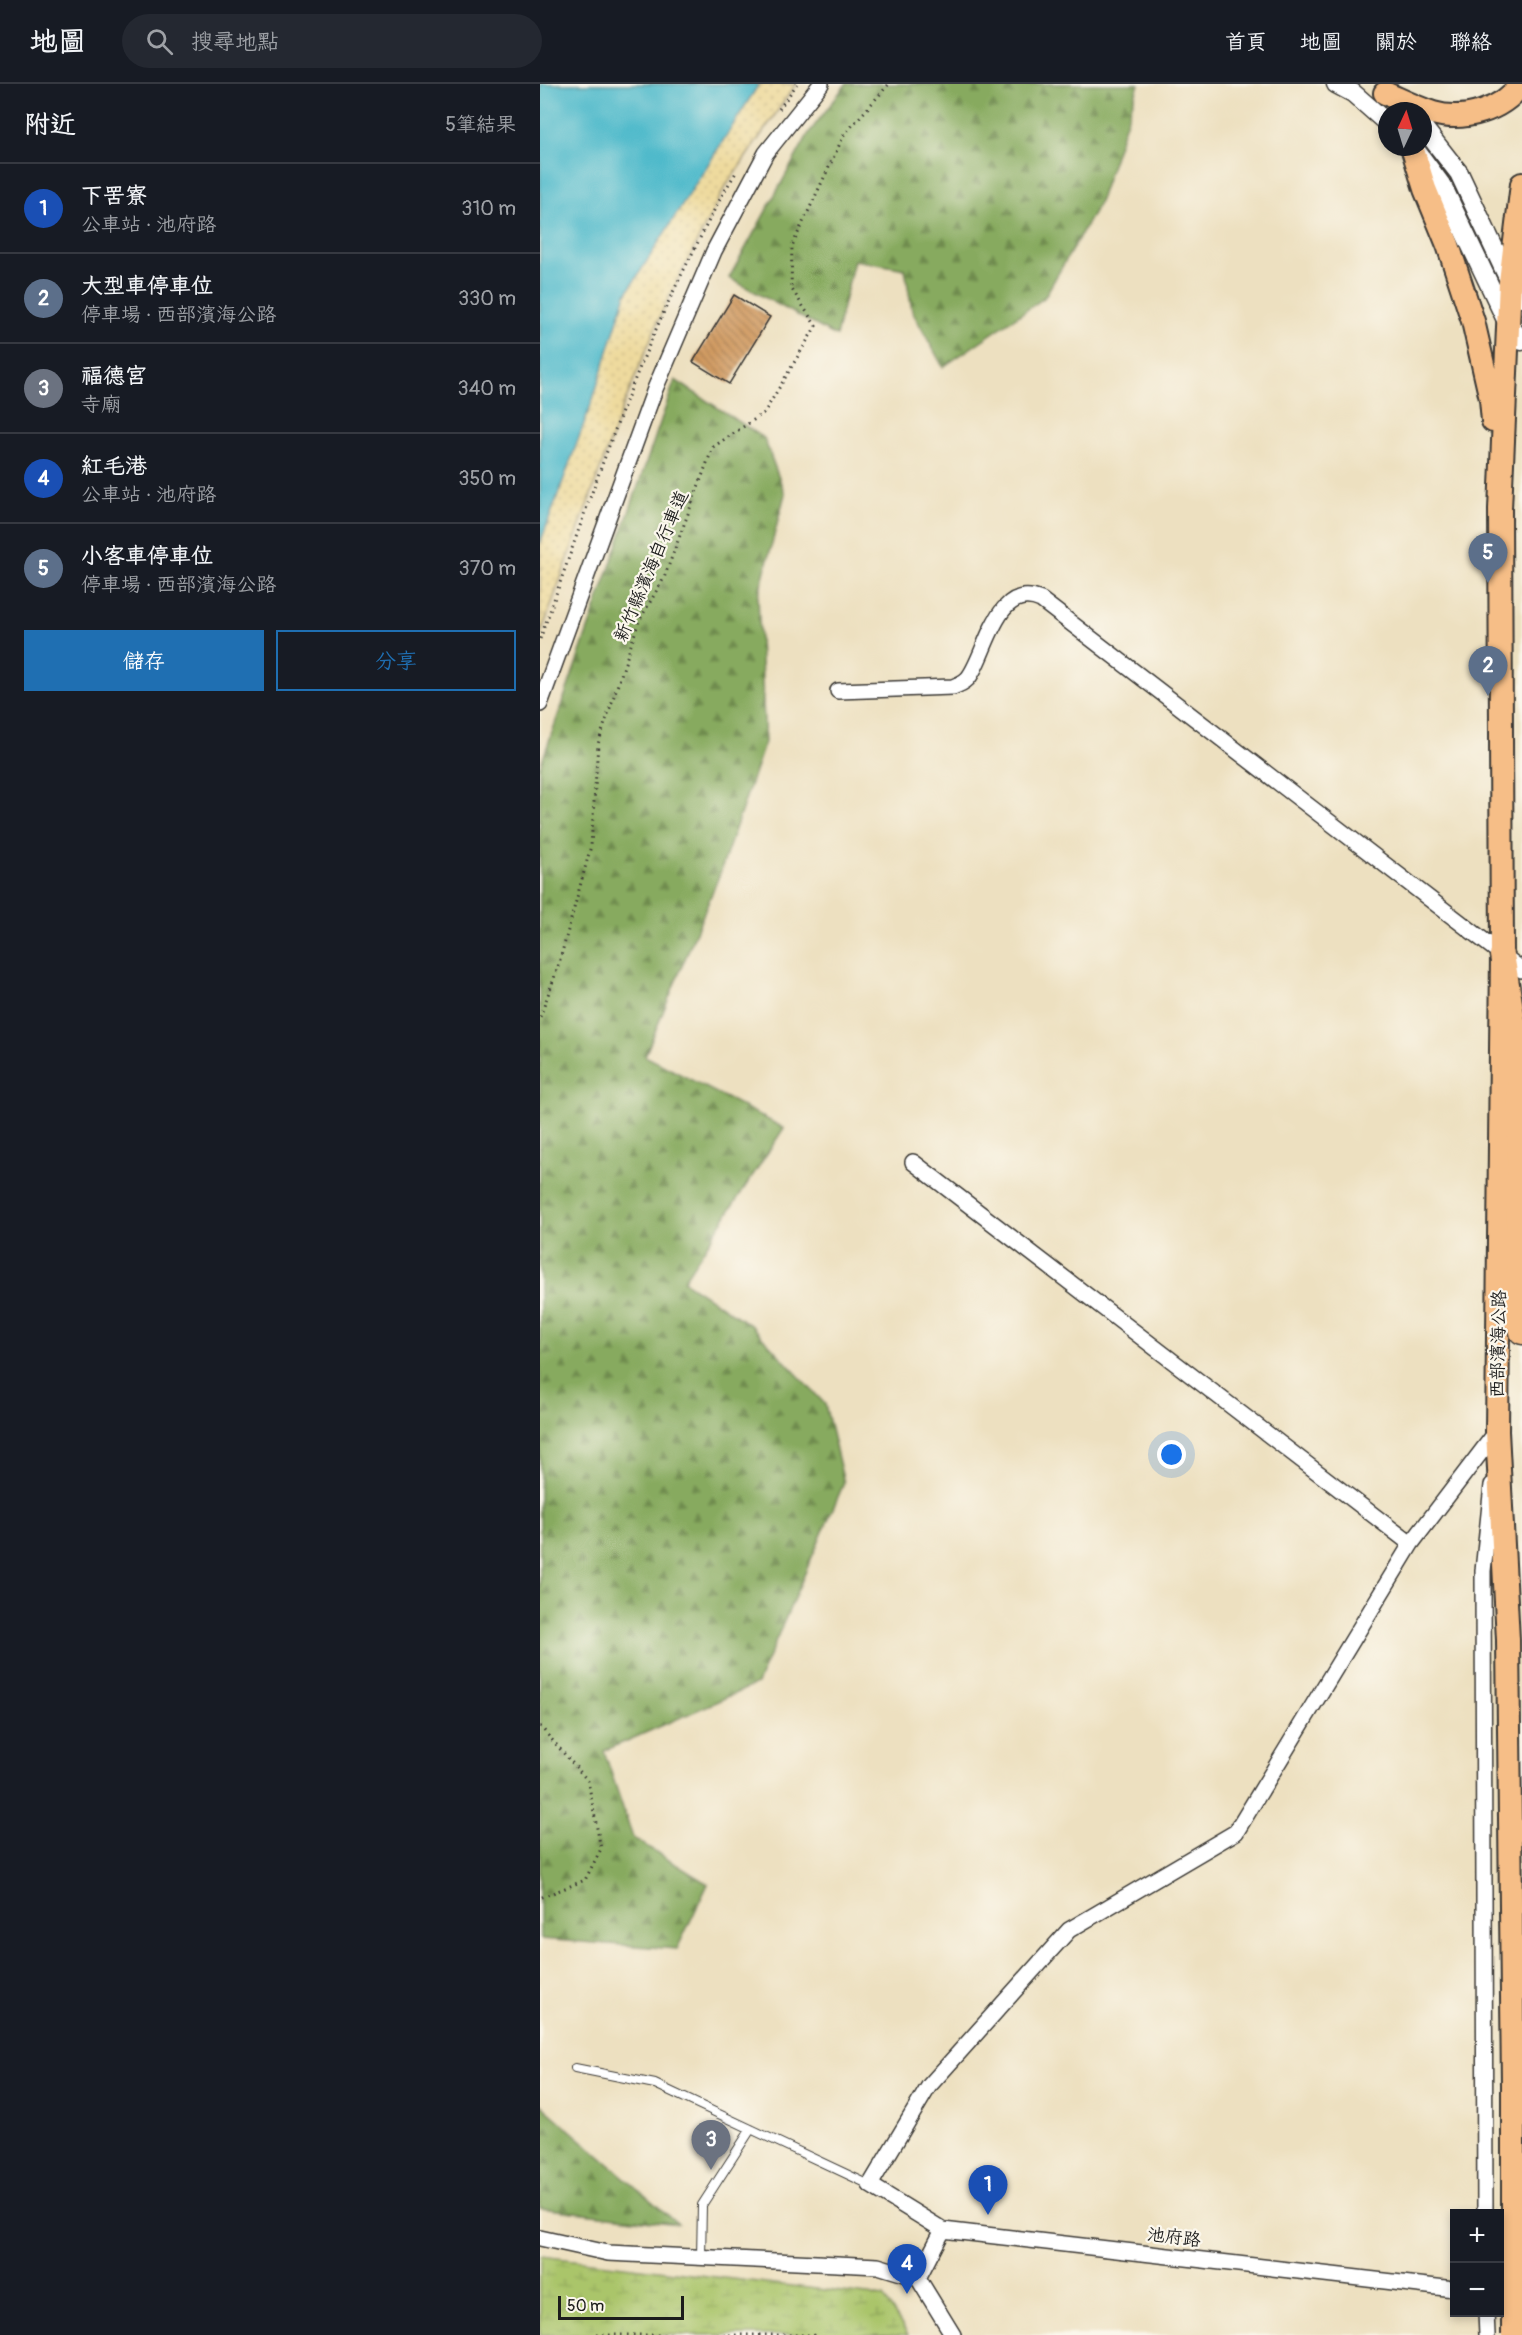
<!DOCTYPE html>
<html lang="zh-TW">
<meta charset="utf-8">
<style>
body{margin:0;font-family:Pangolin,"LXGW WenKai TC",sans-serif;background:#242831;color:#f1f3f6}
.controls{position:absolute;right:18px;bottom:18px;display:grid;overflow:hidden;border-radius:0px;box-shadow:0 3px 9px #0003}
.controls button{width:54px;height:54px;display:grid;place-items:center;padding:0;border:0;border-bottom:2px solid #363941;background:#171b24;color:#f1f3f6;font:30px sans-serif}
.compass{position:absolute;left:838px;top:18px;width:54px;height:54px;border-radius:50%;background:#171b24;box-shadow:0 3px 9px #0003;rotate:4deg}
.scale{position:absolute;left:18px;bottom:15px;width:126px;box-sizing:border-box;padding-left:6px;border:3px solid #1c1c1c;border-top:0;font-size:16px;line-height:21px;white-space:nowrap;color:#1c1c1c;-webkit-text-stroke:4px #fbf7ec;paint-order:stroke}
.you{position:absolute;left:632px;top:1371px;width:21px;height:21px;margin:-15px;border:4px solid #fff;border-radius:50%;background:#1a73e8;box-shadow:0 0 0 9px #1a73e833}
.badge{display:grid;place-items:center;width:39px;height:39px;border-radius:50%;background:#1f6fb2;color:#fff;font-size:20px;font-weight:700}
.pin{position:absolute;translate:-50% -50px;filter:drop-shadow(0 2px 3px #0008)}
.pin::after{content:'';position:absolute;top:32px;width:21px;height:18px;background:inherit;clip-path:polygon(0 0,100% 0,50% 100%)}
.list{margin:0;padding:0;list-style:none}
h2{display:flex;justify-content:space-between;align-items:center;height:78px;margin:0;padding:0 24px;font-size:26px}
h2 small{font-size:20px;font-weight:400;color:#9ea1a6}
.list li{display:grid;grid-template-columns:39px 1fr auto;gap:18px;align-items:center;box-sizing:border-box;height:90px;padding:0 24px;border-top:2px solid #363941}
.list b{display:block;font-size:22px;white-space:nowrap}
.list p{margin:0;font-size:20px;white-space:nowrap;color:#9ea1a6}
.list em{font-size:20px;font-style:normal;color:#9ea1a6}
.actions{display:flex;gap:12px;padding:18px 24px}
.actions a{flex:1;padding:14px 0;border:2px solid #1f6fb2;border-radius:0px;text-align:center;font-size:21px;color:#1f6fb2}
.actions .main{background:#1f6fb2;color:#fff}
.icon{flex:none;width:33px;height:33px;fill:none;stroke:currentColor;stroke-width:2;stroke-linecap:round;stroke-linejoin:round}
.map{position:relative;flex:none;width:982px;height:2251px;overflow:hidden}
header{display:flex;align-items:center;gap:36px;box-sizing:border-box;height:84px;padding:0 30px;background:#171b24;border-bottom:2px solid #363941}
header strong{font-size:28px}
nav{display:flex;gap:33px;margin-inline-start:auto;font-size:21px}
.search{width:420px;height:54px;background:#242831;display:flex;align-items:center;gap:15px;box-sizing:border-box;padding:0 21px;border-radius:33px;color:#9ea1a6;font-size:22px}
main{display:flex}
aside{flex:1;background:#171b24}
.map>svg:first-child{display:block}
.forest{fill:url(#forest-firs);stroke:#52633e;stroke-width:1.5}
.wetland{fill:url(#wetland-marsh);stroke:#637044;stroke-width:1.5}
.sand{fill:url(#sand-dots);stroke:#857b5d;stroke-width:1.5}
.water{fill:#4fbacb;stroke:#366b74;stroke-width:1.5}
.building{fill:url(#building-back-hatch)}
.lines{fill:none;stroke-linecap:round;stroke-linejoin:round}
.service-casing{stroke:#3b3935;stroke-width:10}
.minor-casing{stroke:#3b3935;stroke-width:18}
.tertiary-casing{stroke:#3b3935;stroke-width:21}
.primary-casing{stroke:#3b3935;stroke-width:26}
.trunk-casing{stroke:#3b3935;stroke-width:27}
.path{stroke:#3b3935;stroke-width:3;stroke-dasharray:1.5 4.5;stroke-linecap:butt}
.service{stroke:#fff;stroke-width:8}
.minor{stroke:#fff;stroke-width:15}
.tertiary{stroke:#fff;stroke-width:18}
.primary{stroke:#f6be87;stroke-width:22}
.trunk{stroke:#f6be87;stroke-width:24}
.primary-bridge-casing{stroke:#3b3935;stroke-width:26;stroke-linecap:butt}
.primary-bridge{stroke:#f6be87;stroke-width:22}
.labels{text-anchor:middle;stroke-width:4.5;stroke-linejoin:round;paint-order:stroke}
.street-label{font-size:18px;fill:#1c1c1c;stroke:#fbf7ec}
</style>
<header>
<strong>地圖</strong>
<div class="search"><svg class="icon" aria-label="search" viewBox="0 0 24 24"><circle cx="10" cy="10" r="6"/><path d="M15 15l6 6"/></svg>搜尋地點</div>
<nav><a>首頁</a><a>地圖</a><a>關於</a><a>聯絡</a></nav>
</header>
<main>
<aside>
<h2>附近<small>5筆結果</small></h2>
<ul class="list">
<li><span class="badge" style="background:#1a4fb4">1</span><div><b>下罟寮</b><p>公車站 · 池府路</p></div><em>310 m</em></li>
<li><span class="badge" style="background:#5c6f8a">2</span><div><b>大型車停車位</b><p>停車場 · 西部濱海公路</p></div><em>330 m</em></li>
<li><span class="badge" style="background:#6b7280">3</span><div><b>福德宮</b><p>寺廟</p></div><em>340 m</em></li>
<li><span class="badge" style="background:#1a4fb4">4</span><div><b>紅毛港</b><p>公車站 · 池府路</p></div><em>350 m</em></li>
<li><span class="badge" style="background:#5c6f8a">5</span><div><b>小客車停車位</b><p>停車場 · 西部濱海公路</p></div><em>370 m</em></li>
</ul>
<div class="actions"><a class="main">儲存</a><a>分享</a></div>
</aside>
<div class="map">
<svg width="982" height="2251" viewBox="0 0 982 2251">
<defs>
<pattern id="forest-firs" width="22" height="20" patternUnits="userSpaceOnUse" patternTransform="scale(1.5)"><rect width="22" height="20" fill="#87aa5f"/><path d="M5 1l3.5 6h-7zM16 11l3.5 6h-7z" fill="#6e8a4e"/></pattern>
<pattern id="wetland-marsh" width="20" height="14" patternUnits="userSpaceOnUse" patternTransform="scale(1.5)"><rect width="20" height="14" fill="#aac56b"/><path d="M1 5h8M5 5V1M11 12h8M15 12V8" fill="none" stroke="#92a95c"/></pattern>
<pattern id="sand-dots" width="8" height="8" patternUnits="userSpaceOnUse" patternTransform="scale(1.5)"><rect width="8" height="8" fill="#eeda9e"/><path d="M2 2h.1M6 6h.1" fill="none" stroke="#ccba88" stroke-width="1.8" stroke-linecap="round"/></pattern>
<pattern id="building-back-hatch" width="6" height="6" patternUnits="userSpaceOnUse" patternTransform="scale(1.5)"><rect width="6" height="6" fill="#d0995f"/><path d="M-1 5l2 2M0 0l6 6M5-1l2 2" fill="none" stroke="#a87c4e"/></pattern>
</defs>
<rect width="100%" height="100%" fill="#fbf7ec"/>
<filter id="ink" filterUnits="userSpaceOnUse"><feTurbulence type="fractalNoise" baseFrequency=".0167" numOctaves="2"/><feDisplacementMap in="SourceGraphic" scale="12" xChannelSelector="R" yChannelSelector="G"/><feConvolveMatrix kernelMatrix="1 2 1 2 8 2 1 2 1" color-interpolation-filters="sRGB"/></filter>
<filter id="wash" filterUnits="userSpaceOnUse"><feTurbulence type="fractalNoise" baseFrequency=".008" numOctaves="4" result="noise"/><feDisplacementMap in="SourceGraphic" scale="24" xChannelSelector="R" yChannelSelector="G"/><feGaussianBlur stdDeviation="1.35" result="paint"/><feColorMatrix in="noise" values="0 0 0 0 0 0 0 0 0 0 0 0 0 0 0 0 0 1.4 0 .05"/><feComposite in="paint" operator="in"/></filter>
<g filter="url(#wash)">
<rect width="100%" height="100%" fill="#ede0c0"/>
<path class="forest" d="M306,0H599L559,119L504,214L403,283L372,227L365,185L314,176L296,252L189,194L269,49Z
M135,296L224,354L245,410L218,513L225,658L179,792L105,972L244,1044L143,1197L212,1242L285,1320L304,1399L217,1600L64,1667L93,1754L168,1800L137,1865L0,1855V683Z
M0,2020L138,2140L0,2124Z"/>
<path class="wetland" d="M0,2172L344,2213L368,2251H0Z"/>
<path class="sand" d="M188,0H256L184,105L124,223L82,325L0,552V418L74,195Z"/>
<path class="water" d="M0,0H219L86,210L53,315L0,460Z"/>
<g id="blocks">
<path class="building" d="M194,211L230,233L189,300L153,278Z"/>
</g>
</g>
<g filter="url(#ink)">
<use href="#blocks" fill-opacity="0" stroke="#3b3935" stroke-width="1.5"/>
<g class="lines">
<defs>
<path id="service" d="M35,1984L115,2000L330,2101
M161,2174L162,2121L211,2045"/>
<path id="minor" d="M298,607L413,603C419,600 425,599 429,593C447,569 456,497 501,516L982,886
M0,620L115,305L174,167L226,69L281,0
M373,1078L871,1460
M945,2130L943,1487L952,1401
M403,2146L330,2101L389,2002L529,1846L696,1748L871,1460L957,1347
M0,2154L68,2169L338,2182L378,2194L413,2251
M378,2194L403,2146L914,2205
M946,2228L947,2251"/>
<path id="tertiary" d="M796,0L813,9L847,39
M883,43L919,89L970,198L982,214
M878,69L903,103L968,240L982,257"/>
<path id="primary" d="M845,9C861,16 877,24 893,29C924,38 963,26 981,0
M872,63L885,105L908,161L933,237L951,315L953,337
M968,1556L957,1347L962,871L960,425L970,198L982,100"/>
<path id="trunk" d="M962,871L980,978L978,1226L982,1248"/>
</defs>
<use href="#service" class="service-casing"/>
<use href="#minor" class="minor-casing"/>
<use href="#tertiary" class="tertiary-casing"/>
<use href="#primary" class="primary-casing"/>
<use href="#trunk" class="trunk-casing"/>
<path class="path" d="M239,25L257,0
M0,555C47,425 89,291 153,168C167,140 180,113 197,87
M0,933L18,883L51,762L58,660L99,537L124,494L173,363L224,329L276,242L251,204L252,162L304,51L349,0
M0,1642L48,1697L61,1765L45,1796L0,1814
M57,2251H275"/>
<use href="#service" class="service"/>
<use href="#minor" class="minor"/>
<use href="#tertiary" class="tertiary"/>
<use href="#primary" class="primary"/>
<use href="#trunk" class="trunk"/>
<defs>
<path id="primary-bridge" d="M968,1556L973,2001V2251"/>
</defs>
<use href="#primary-bridge" class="primary-bridge-casing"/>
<use href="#primary-bridge" class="primary-bridge"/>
</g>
</g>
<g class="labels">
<g class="street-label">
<text transform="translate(111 482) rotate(-67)" y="6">新竹縣濱海自行車道</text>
<text transform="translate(958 1260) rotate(-89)" y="6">西部濱海公路</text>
<text transform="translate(634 2153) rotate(7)" y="6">池府路</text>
</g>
</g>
</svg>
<div class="controls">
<button>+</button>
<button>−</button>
</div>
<svg class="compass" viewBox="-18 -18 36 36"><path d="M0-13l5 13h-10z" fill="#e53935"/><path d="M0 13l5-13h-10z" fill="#9ea1a6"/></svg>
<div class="scale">50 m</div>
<div class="you"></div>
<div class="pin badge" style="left:448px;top:2131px;background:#1a4fb4">1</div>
<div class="pin badge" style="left:948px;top:612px;background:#5c6f8a">2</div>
<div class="pin badge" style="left:171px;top:2086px;background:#6b7280">3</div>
<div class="pin badge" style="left:367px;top:2210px;background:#1a4fb4">4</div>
<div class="pin badge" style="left:948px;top:499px;background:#5c6f8a">5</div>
</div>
</main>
